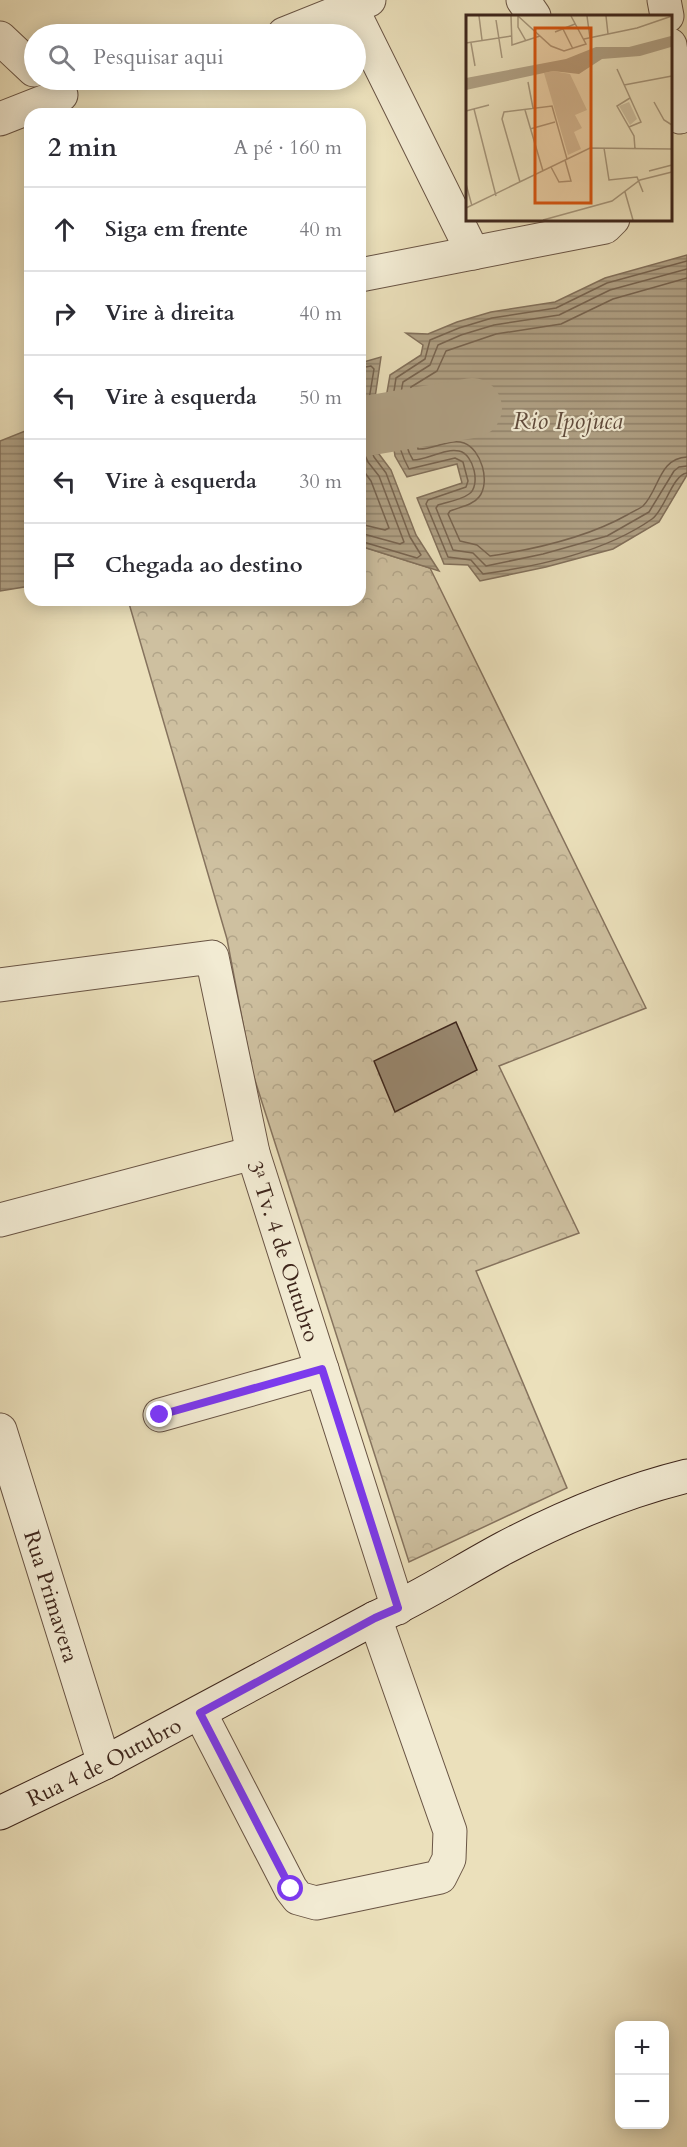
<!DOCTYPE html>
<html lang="pt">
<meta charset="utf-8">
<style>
body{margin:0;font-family:Cardo,serif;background:#f2f2f3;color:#2b2b33}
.controls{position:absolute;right:18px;bottom:18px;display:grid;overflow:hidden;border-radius:12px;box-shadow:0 3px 15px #0003}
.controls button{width:54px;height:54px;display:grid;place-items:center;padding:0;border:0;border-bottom:2px solid #e1e1e2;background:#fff;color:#2b2b33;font:30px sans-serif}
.stop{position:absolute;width:18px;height:18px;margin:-14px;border:4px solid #7c3aed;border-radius:50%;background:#fff}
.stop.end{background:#7c3aed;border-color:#fff;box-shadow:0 2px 6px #0008}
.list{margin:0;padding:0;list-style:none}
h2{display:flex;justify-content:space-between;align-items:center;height:78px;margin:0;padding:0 24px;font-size:26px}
h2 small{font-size:20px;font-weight:400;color:#7c7c81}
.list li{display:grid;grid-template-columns:39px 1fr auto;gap:18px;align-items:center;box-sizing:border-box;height:84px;padding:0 24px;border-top:2px solid #e1e1e2}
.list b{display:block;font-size:22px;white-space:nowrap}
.list em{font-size:20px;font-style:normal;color:#7c7c81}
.icon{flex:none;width:33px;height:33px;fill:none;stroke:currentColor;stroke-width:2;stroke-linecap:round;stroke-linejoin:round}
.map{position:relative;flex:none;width:687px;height:2147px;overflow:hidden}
.search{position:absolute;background:#fff;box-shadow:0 3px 15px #0003;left:24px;top:24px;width:342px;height:66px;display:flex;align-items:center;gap:15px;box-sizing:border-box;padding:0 21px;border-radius:33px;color:#7c7c81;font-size:22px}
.panel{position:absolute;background:#fff;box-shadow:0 3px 15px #0003;left:24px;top:108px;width:342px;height:498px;border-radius:18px}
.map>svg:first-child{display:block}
.forest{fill:url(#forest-crowns);stroke:#86735e;stroke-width:1.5}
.water{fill:url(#water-rules);stroke:#82705b;stroke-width:1.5}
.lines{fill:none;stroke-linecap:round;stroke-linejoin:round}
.shore{stroke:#776450;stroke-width:1.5}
.river{stroke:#b0a185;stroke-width:60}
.building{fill:#98876f;stroke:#3e261c;stroke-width:1.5}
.minor-casing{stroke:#695444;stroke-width:35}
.secondary-casing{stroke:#3e261c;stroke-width:35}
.minor{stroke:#f2ebd3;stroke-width:33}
.secondary{stroke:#f2ebd3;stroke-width:33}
.route{stroke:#7c3aed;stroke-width:8}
.labels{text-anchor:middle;stroke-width:4.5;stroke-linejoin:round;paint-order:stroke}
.street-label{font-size:22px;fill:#3e261c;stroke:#f2ebd3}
.water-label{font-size:24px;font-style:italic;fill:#604b3c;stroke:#f2ebd3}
.inset-road{fill:none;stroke:#a6967b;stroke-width:1.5}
.view{fill:#d7540e;fill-opacity:0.15;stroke:#d7540e;stroke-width:3}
.inset-edge{fill:none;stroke:#3e261c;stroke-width:3}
</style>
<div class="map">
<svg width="687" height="2147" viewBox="0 0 687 2147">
<defs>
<pattern id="forest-crowns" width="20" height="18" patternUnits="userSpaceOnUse" patternTransform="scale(1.5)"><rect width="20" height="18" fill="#cec0a0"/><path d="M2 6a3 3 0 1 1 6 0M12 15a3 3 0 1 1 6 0" fill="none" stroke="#b2a589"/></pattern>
<pattern id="water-rules" width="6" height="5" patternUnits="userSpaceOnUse" patternTransform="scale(1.5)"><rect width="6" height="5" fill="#b0a185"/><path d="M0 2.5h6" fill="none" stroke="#91836c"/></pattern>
</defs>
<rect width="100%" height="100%" fill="#ebe0bb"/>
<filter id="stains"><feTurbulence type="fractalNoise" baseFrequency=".00333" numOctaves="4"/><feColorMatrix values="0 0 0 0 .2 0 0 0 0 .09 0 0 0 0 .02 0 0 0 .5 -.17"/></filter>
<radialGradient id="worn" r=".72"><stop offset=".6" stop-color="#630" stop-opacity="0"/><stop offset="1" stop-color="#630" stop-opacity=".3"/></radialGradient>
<path class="forest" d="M360,546L430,568L646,1008L499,1066L579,1233L476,1271L567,1488L409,1562L252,1071L227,939L128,600H360Z"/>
<path class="water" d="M687,255V475L659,522L613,549L546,567L480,581L468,565L444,564L417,498L462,483L457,464L407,477L395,456L390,423L386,398L390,375L421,355L423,345L406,333L428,334L457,322L491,312L555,302L605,278Z
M381,357L371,425L372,438L379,454L391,470L416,535L439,571L360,546V363Z
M30,429V586L0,591V441Z"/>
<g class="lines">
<path class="shore" d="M687,261L607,283L556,308L492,318L459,328L430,340L425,359L396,378C390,407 395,444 409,469L455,458L463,462L468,481L466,487L428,500L426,504L448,557L471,560L483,574C539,566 605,552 652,519C665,510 672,475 687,473
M687,269L610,290L559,315L494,325L461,335L438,345L430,365L403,382C398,402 402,443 413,460C428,460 444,448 459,451C474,454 481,486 469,494C461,500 447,502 438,505L436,508L453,550L473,553L486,566L543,554L607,536L649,512L674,471L679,467L687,466
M687,278L613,299L561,324L496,334L446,351L437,371L411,387L409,399L418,449C433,450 449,438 464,443C481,449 491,482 479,497C473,505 460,507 450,511L448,514L460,541L477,545L490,556C536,549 586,538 627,515C632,512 639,509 643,506C659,490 659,458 687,457
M360,368L371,366L374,369L365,424L366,439L374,457L386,473L410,537L421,555L417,558L360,541
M360,444L368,462L379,476L404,542L400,544L360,533
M360,466L371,481L389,528L385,530L360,524"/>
<path class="river" d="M360,427L472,408"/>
</g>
<path class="building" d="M456,1022L477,1070L395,1112L374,1061Z"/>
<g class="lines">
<defs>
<g id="minor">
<path d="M523,0L534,16"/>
<path d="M664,0L667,16"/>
<path d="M351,7L473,253"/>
<path d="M284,34L369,0"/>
<path d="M0,38L34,70"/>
<path d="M670,45L680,117"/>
<path d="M0,119L61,95"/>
<path d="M360,275L605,227L613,219"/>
<path d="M0,985L212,957L253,1153L398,1608"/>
<path d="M0,1220L253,1153"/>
<path d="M160,1415L322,1369"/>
<path id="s1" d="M0,1430L104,1763"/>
<path d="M200,1713L291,1889L298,1898L316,1903L440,1877L449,1859L450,1831L375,1618"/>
</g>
<g id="secondary">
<path id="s2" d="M0,1813L104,1763L375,1618C420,1598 461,1571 504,1548C563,1517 622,1492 687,1476"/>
</g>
</defs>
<use href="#minor" class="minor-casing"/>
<use href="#secondary" class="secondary-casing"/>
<use href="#minor" class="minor"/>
<use href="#secondary" class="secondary"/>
</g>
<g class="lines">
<path class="route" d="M160,1415L322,1369L398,1608L375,1618L200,1713L291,1889"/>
</g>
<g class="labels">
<g class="street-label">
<text transform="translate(284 1251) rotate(72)" y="8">3ª Tv. 4 de Outubro</text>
<text dy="8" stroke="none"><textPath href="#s1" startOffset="174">Rua Primavera</textPath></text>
<text dy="8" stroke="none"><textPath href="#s2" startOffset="116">Rua 4 de Outubro</textPath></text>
</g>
<g class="water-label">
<text x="568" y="429">Rio Ipojuca</text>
</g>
</g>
<g transform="translate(466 15)">
<rect width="206" height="206" fill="#ebe0bb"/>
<path d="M87,56L104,59L121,95L109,100L116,113L108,117L115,134L102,140L78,58Z" fill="#cec0a0"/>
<path d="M163,87L171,104L164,110L153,91Z" fill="#cec0a0"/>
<path d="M205,21V32L174,41L136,44L113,59L87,56L0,75V63L100,44L130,32H163Z" fill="#b0a185"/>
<path class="inset-road" d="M13,1L16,25M45,1L46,30L74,21M52,1L85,31L98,36L120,29L105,1M52,1V12L60,26M121,1L124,23M140,1L142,19M30,5L36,43M97,14L107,34M89,17L109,9M118,24L171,13L206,1M0,28L45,21M5,28L9,51M151,54L175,107L163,112M62,67L67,93M158,70L206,61M164,83L151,91L168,121L169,134M188,87L198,105L206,110M8,94L30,181M59,95L77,156M0,96L23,90M64,114L89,107M138,133L143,165L171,162L177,177M85,152L93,167L105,166L99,145M183,156L206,150M54,167L36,104L38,97L86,91L101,144M0,169L6,191M159,177L167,205M206,184V205M0,193L124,133L206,134M77,205L146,186L174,165L206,157"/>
<path class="view" d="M69,13H125V188H69Z"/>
<rect width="206" height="206" class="inset-edge"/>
</g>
<rect width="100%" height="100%" filter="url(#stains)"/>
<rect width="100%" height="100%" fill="url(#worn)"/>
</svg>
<div class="controls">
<button>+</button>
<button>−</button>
</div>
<div class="stop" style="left:291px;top:1889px"></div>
<div class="stop end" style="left:160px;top:1415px"></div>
<div class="search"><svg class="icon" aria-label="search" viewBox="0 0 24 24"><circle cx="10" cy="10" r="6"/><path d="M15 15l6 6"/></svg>Pesquisar aqui</div>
<section class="panel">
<h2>2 min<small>A pé · 160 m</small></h2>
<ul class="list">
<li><svg class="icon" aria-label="ahead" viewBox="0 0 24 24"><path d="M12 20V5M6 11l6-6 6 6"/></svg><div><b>Siga em frente</b></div><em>40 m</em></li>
<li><svg class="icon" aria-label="right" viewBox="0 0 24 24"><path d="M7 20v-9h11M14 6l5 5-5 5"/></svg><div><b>Vire à direita</b></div><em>40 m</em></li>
<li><svg class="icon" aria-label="left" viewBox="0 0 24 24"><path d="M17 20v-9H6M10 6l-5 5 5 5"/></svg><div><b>Vire à esquerda</b></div><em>50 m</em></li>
<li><svg class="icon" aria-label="left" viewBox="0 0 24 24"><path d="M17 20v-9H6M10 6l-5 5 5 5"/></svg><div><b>Vire à esquerda</b></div><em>30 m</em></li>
<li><svg class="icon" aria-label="arrive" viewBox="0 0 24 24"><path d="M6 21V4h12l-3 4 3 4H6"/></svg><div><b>Chegada ao destino</b></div></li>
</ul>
</section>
</div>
